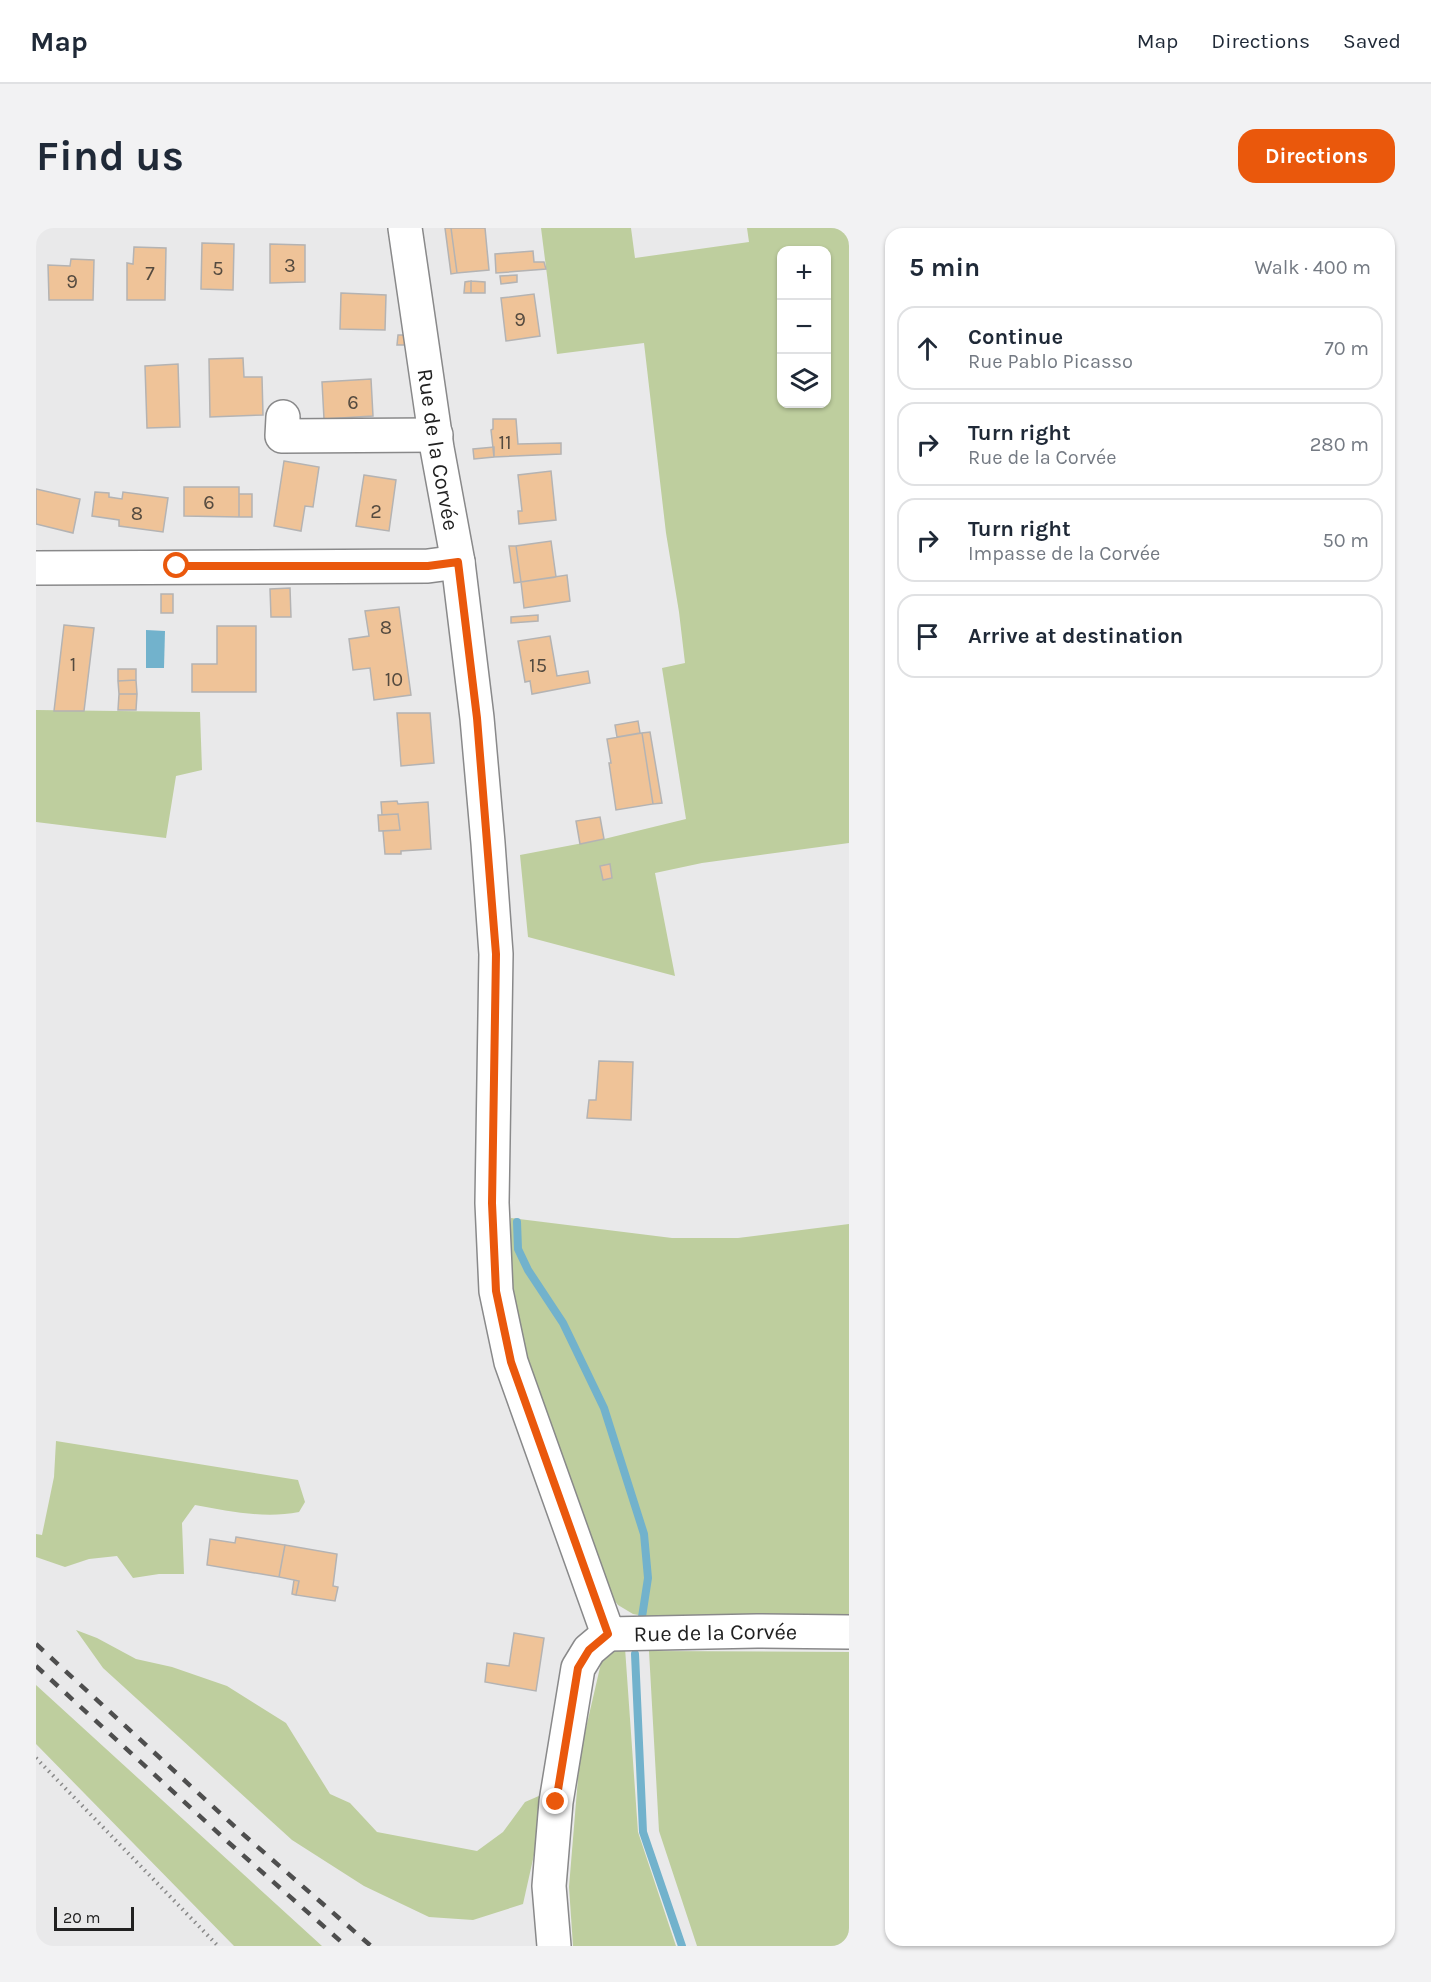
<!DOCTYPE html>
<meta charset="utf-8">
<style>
body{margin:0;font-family:Karla,sans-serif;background:#f2f2f3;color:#1f2937}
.controls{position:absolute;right:18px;top:18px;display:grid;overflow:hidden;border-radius:12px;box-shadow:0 2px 4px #0004}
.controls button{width:54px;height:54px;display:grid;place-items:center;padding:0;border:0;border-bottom:2px solid #e0e1e3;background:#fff;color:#1f2937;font:30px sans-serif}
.scale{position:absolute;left:18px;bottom:15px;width:80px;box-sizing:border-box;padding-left:6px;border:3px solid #212121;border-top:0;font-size:16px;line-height:21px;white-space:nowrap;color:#212121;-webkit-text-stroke:4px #e9e9ea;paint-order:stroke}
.stop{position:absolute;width:18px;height:18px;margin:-14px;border:4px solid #ea580c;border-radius:50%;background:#fff}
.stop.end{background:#ea580c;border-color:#fff;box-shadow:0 2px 6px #0008}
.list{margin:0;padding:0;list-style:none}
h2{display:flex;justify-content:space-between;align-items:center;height:78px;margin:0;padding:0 24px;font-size:26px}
h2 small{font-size:20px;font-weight:400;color:#747a83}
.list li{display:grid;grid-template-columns:39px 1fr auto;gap:18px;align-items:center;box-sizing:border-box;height:84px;margin:0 12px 12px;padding:0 12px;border:2px solid #e0e1e3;border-radius:18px}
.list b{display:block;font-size:22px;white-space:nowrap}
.list p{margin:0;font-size:20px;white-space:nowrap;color:#747a83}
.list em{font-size:20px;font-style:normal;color:#747a83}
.icon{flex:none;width:33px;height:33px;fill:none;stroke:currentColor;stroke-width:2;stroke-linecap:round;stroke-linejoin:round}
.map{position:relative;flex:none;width:813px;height:1718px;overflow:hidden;border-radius:18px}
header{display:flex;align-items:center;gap:36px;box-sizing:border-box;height:84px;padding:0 30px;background:#fff;border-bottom:2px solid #e0e1e3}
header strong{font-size:28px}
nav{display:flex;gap:33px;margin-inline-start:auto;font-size:21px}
.intro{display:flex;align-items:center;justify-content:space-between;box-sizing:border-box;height:144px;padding:0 36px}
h1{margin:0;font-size:42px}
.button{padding:15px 27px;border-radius:18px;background:#ea580c;color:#fff;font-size:21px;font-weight:700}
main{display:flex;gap:36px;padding:0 36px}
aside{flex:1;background:#fff;border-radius:18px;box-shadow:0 2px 4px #0004}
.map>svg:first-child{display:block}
.green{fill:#bece9e;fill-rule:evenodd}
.water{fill:#72b2cc}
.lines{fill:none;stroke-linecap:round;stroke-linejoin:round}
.stream{stroke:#72b2cc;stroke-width:8}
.building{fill:#efc398;stroke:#b4b3b3;stroke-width:1.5}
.minor-casing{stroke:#89898a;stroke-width:36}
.path{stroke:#898989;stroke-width:4;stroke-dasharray:1.5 4.5;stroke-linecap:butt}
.minor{stroke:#fff;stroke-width:33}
.rail{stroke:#4e4e4e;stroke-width:4.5;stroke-dasharray:10 10;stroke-linecap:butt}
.route{stroke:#ea580c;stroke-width:8}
.labels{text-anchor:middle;stroke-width:4.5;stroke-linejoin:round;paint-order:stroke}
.number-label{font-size:20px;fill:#544a3f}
.street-label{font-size:22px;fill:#212121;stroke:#e9e9ea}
</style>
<header>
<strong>Map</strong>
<nav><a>Map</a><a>Directions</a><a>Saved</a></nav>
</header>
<div class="intro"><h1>Find us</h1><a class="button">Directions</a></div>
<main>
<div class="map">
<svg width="813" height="1718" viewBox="0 0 813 1718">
<rect width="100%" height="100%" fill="#e9e9ea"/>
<path class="green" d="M505,0H595L599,30L713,14L711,0H813V615L666,635L619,645L639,748L492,709L484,627L568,611L650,591L626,440L649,435L643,384L630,305L608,115L521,126ZM746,22H790V176H746Z
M0,482L164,484L166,542L140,548L130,610L0,594Z
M475,990L636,1010H702L813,996V1393L638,1394L597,1386L582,1377L571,1363L485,1142L469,1028L475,1016Z
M20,1213L262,1252L269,1274L263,1284C228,1291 193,1283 159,1277L146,1295L148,1346H123L97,1350L81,1328L53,1331L29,1339L0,1329V1306L6,1307L18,1249Z
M40,1402L61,1410L100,1431L136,1439L191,1458L250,1495L294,1566L314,1575L341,1604L441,1623L467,1604L489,1574L512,1564L487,1676L437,1692L393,1689L328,1658L256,1612L67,1440Z
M589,1420L602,1604L640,1718H537L533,1659L544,1526L565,1435L578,1424Z
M613,1423L813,1424V1718H661L623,1603Z
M0,1457L286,1718H198L0,1516Z"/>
<path class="water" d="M110,402L129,403L128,440H110Z"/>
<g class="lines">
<path class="stream" d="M481,994L482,1021L492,1042L527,1095L568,1180L608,1306L612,1350L606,1389
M599,1426L607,1604L646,1718"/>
</g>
<path class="building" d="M409,0H415L421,45L415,46Z
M415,0H449L453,42L421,45Z
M166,15L198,16L197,62L165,61Z
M234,16L269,17V54L234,55Z
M98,19L130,20L129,72H91V35L97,36Z
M497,23L498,34H508L510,41L460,45L459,26Z
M35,31L58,32L57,72H13L12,37L34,38Z
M481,47V54L465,56L464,48Z
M435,53V65H428L429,54Z
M435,53L449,54V65H435Z
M305,65L350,67L349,102L304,101Z
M498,66L504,108L470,113L465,70Z
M362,107H371V117H361Z
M207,130L208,149H226L227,187L174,189L173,131Z
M142,136L144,199L111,200L109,138Z
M335,151L337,188L288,191L286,154Z
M457,191H480L482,216L525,215V226L458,229L455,202L457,201Z
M458,219V229L438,231L437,221Z
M248,233L283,239L277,279L269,278L265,303L238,298Z
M515,243L520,292L483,296L482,283H486L482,247Z
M328,247L360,252L353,303L320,298Z
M148,259H203V289L148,288Z
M0,261L44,271L37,305L0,296Z
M59,264L73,265V269L86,271L87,264L132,270L127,304L83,298V292L56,288Z
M203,266H216V289H203Z
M515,313L520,349L485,354L480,318Z
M473,318H480L485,354L478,355Z
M531,347L534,373L488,380L485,354Z
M254,360L255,389H235L234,361Z
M125,366H137V385H125Z
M363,379L375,467L338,472L334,440L317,442L313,411L333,408L329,383Z
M502,387V393L475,395V389Z
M28,397L58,400L48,483H18Z
M181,398H220V464H156V436H181Z
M514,408L521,448L552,443L554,455L496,466L494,453L489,454L482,413Z
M82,441H100V452L82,453Z
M100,452L101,466H83L82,453Z
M83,466H101L100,482H82Z
M361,485H394L398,535L365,538Z
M602,493L604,505L581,509L579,497Z
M614,504L626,575L617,576L606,505Z
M606,505L617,576L580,582L573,535H575L571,511Z
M361,573L362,576L392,574L395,621L365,623V626H349L347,603L364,602L362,586L346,587L345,574Z
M362,586L364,602L343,603L342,587Z
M564,589L568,611L544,616L540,593Z
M574,636L576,650L567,652L564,638Z
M563,833L597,834L595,892L551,890L553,872H560Z
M200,1309L249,1317L243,1349L171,1337L174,1311L199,1315Z
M249,1317L301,1326L297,1358L302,1359L299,1373L260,1367L263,1353L243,1349Z
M258,1352L263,1353L260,1367L256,1366Z
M478,1405L508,1410L500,1463L449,1454L451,1435L473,1438Z"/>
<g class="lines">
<defs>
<g id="minor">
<path id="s1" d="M369,0L401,220L422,334L441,490L452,615L460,726L456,975L460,1063L475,1134L572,1406L721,1403L813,1404"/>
<path d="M247,189L246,208L400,207"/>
<path d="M0,340L392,338L422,334"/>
<path d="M518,1718L513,1658L520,1574L542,1440L553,1422L572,1406"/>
</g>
</defs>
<use href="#minor" class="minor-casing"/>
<path class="path" d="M0,1530L182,1718"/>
<use href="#minor" class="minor"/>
<path class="rail" d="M0,1416L208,1607L335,1718
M0,1438L192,1614L310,1718"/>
</g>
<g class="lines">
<path class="route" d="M141,338H392L422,334L441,490L460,726L456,975L460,1063L475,1134L572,1406L553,1422L542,1440L520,1574"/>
</g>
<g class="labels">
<g class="number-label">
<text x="254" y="44">3</text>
<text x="182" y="47">5</text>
<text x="114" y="52">7</text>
<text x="36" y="60">9</text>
<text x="484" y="98">9</text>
<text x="317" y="181">6</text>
<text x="469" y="221">11</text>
<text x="173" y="281">6</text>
<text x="340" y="290">2</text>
<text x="101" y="292">8</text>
<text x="350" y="406">8</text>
<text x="37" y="443">1</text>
<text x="502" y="444">15</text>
<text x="358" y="458">10</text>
</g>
<g class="street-label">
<text dy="8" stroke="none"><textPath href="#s1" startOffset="224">Rue de la Corvée</textPath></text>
<text dy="8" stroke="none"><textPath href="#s1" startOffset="1538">Rue de la Corvée</textPath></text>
</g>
</g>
</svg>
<div class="controls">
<button>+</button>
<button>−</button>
<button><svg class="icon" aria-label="layers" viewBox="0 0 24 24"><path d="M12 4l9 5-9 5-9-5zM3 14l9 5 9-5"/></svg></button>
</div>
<div class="scale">20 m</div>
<div class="stop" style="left:141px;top:338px"></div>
<div class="stop end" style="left:520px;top:1574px"></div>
</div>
<aside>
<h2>5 min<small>Walk · 400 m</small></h2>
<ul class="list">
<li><svg class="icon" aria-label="ahead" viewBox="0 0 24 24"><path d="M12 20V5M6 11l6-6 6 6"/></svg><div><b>Continue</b><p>Rue Pablo Picasso</p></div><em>70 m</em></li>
<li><svg class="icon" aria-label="right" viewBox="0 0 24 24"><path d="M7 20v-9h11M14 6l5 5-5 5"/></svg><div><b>Turn right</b><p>Rue de la Corvée</p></div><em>280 m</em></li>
<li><svg class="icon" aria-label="right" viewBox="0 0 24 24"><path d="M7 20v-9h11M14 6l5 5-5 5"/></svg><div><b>Turn right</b><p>Impasse de la Corvée</p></div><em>50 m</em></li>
<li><svg class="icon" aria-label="arrive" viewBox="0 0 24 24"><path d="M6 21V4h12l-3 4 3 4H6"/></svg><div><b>Arrive at destination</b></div></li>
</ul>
</aside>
</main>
